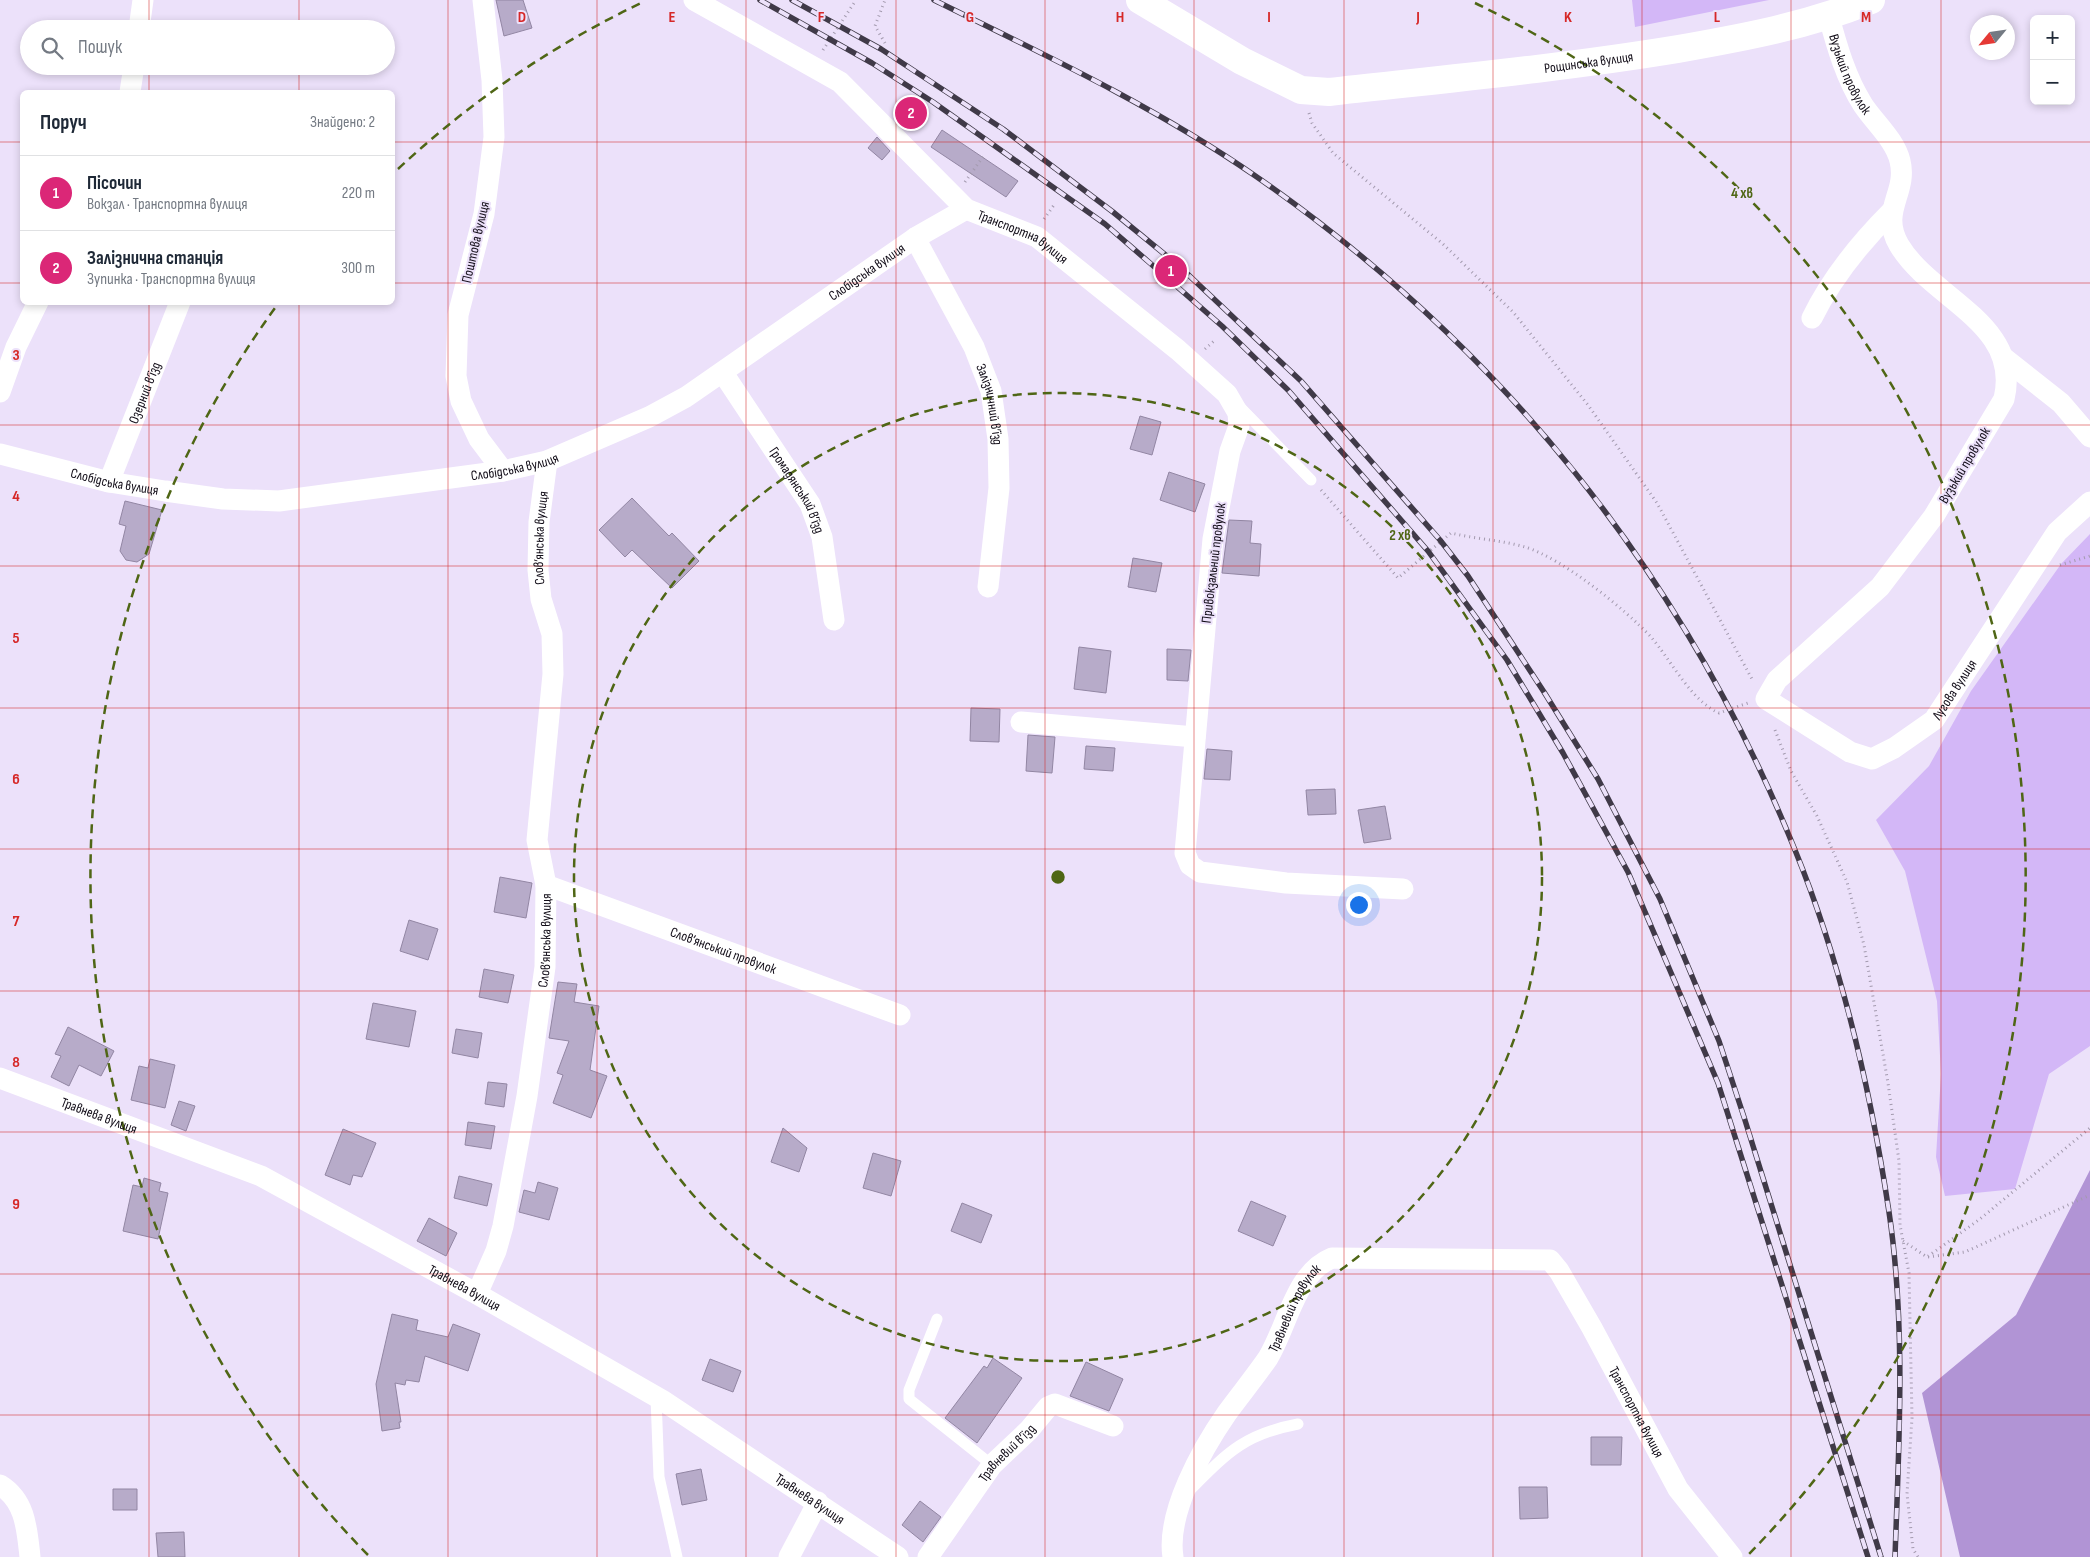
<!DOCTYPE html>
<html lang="uk">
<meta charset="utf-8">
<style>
body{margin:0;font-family:"Sofia Sans Condensed",sans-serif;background:#f2f2f3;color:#1f2937}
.controls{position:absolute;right:15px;top:15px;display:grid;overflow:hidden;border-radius:8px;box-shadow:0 2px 8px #0003}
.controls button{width:45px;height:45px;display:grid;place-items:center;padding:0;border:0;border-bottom:1px solid #e0e1e3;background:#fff;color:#1f2937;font:25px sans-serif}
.compass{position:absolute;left:1970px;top:15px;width:45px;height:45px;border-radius:50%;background:#fff;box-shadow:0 2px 8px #0003;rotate:241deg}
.you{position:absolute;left:1358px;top:904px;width:18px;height:18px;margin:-12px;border:4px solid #fff;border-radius:50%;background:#1a73e8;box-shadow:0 0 0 8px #1a73e833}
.badge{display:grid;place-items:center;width:32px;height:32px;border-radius:50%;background:#db2777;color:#fff;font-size:16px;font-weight:700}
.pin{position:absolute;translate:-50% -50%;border:2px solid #fff;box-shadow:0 1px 5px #0006}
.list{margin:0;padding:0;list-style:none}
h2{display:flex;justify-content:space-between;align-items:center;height:65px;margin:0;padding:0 20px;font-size:21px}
h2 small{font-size:16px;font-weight:400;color:#747a83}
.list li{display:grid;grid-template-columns:32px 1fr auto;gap:15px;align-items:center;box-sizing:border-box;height:75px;padding:0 20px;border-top:1px solid #e0e1e3}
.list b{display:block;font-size:19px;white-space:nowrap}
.list p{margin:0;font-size:16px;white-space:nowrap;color:#747a83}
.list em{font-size:16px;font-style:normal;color:#747a83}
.icon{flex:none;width:28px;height:28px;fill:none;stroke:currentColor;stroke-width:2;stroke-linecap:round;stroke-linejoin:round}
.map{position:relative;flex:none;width:2090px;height:1557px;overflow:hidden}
.search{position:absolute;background:#fff;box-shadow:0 2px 8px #0003;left:20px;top:20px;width:375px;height:55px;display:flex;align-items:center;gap:12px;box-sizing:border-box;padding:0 18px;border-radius:28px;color:#747a83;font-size:19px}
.panel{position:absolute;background:#fff;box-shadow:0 2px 8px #0003;left:20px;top:90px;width:375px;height:215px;border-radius:8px}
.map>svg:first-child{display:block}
.green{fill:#d3b7f7}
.forest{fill:#b194d5}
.building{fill:#b7abc9;stroke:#9286a3}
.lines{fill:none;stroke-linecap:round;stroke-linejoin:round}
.path{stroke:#a39aae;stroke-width:3;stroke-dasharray:1 4;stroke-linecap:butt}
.lane{stroke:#fff;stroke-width:11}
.street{stroke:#fff;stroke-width:21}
.secondary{stroke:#fff;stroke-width:28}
.rail-casing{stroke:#403a48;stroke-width:5.5}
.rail{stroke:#ece1fa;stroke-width:4;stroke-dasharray:11;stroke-linecap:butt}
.grid{fill:none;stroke:#d62828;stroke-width:1;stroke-opacity:0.55}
.ring{fill:none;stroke:#4f6615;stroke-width:2.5;stroke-dasharray:9 6}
.labels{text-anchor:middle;stroke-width:4;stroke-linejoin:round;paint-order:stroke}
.street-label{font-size:14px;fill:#100b16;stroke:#ece1fa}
.grid-label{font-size:16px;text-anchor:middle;font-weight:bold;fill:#d62828;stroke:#ece1fa;stroke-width:4;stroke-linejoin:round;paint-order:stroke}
.centre{fill:#4f6615;stroke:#ece1fa;stroke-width:2.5}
.ring-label{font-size:15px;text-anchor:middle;font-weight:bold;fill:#4f6615;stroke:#ece1fa;stroke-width:4;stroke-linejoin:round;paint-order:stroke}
</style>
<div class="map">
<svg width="2090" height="1557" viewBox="0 0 2090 1557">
<rect width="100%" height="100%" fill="#ece1fa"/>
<path class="green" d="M1632,0H1769L1635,27Z
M2090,534V1046L2049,1074L2015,1189L1945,1196L1936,1157L1941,1074L1937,1001L1905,871L1876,820L1929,766L1971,691L2061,564Z"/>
<path class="forest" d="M2090,1170V1557H1960L1922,1393L2016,1315Z"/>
<path class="building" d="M496,0H523L532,28L504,36Z
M942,130L1018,181L1006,197L931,147Z
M877,137L890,151L882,160L868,148Z
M1140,416L1161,422L1152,455L1130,449Z
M1169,472L1205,484L1195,512L1160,500Z
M632,498L669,536L672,533L699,561L672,588L632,550L625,557L599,530Z
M125,501L162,510L149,554L137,562L126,560L120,551L126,526L119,524Z
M1229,520L1252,521L1250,543L1261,544L1259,576L1222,573Z
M1133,558L1162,563L1156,592L1128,587Z
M1079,647L1111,651L1106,693L1074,689Z
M1167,649L1191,650L1188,681L1167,680Z
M971,708L1000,709L999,742L970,741Z
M1028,735L1055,737L1052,773L1026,771Z
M1086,746L1115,748L1113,771L1084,769Z
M1207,749L1232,751L1230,780L1204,779Z
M1335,789L1336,814L1308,815L1306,790Z
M1385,806L1391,839L1364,843L1358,810Z
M500,877L532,883L526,918L494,912Z
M409,920L438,929L428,960L400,951Z
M484,969L514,975L508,1003L479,997Z
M558,982L577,984L574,1002L599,1006L590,1070L607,1076L591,1118L553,1103L563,1075L557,1073L569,1041L549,1038Z
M373,1003L416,1011L409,1047L366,1039Z
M68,1027L114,1051L101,1076L79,1065L69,1086L51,1077L61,1056L55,1054Z
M456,1029L482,1033L478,1058L452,1053Z
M150,1059L175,1065L165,1108L131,1100L139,1066L148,1068Z
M488,1082L507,1084L504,1107L485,1104Z
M179,1101L195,1106L186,1131L171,1125Z
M468,1122L495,1126L491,1149L465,1145Z
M783,1128L807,1148L799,1172L771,1162Z
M343,1129L376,1143L362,1177L353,1175L350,1185L325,1175Z
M873,1153L901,1161L891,1196L863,1188Z
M459,1176L492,1184L487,1206L454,1198Z
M144,1178L161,1183L159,1191L168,1193L158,1239L123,1231L133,1185L142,1187Z
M538,1182L558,1188L549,1220L519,1212L524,1190L535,1193Z
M1251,1201L1286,1216L1273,1246L1238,1231Z
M962,1203L992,1215L981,1243L951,1231Z
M429,1218L457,1233L446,1256L417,1241Z
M392,1314L418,1320L416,1330L448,1337L453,1324L480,1334L468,1371L425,1356L419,1382L406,1380L405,1385L395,1383L401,1422H399L400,1428L382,1431L376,1384Z
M993,1358L1022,1378L977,1443L945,1418L984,1366L987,1368Z
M710,1359L741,1371L733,1392L702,1380Z
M1086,1362L1123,1379L1109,1411L1070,1396Z
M1591,1437H1622L1621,1465H1591Z
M701,1469L707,1500L682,1505L676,1474Z
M1519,1487H1547L1548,1518L1520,1519Z
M113,1489H137V1510H113Z
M920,1501L941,1517L923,1542L902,1525Z
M184,1532L185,1557H158L156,1533Z"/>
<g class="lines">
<path class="path" d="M885,43L875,26L885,0
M823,50L856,0
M1309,113L1312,123L1333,153L1443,244L1513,312L1588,405L1657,503L1753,681
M965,182L985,154
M1044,219L1054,205
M1205,349L1214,341
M1321,490L1398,578L1451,533C1475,539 1501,540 1525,547C1562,558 1625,609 1651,637C1671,660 1691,701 1719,713L1748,703
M2060,565L2090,556
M1775,730L1791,771L1817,816L1847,882L1864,945L1888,1083L1899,1161L1900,1225L1909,1273L1912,1418L1907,1494L1913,1549L1918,1557
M1903,1241L1927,1257L1980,1219L2090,1128
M1928,1257L1965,1252L2090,1195"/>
<path class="lane" d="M1239,406L1311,480
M937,1319L909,1390V1399L992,1465
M656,1397L659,1477L677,1557
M1191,1489C1228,1452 1245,1434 1298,1424"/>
<g class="street">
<path d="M483,0L492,80L494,137L484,214L458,315L456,376L461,401L479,439L503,471"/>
<path id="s1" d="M694,0L840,82L966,209L1037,237L1178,350L1227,394L1238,413L1239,426L1230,451L1213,539L1185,853L1190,865L1200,872L1286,883L1403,889"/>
<path id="s2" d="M1829,17C1837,47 1846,78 1863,105C1875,123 1895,140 1900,161C1908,193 1879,211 1899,245C1932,300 2022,323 2004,399L1934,516L1880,587L1777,680L1766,699L1850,752L1872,759L1894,748L1934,720L2057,532L2090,502"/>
<path d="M139,29L143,0"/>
<path d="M130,92L134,66"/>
<path id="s3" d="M915,238L974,347L991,391L998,439L999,488L988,587"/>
<path d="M1812,318C1832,277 1861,242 1892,211"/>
<path d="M2004,358L2061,403L2090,437"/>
<path id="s4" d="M723,373L810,504L822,537L834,620"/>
<path d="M0,392L16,347L38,302"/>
<path id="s5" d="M0,454L109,482L165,491L223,499L279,501L503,471L547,461L649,417L686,397L915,238L966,209"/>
<path id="s6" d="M109,482L180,302"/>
<path d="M1021,722L1195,737"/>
<path id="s7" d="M546,885L900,1015"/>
<path id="s8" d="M0,1078L261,1176L477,1294L662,1400L898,1557"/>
<path id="s9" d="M477,1294L496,1251L503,1226L527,1096L545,967L546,885L537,840L553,674L552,634L541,599L538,570L539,522L547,461"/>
<path d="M0,1485C26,1501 27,1530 30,1557"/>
<path d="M789,1557L818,1502"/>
<path id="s10" d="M928,1557L992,1465L1029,1430L1048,1407L1055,1404L1113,1426"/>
<path id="s11" d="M1173,1557C1166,1513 1202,1449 1227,1413C1240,1395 1255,1377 1268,1358C1288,1325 1295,1273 1332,1258L1550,1260L1559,1271L1592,1328L1678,1489L1732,1557"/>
</g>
<path class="secondary" id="s12" d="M1140,0L1242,61L1301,90L1329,92C1446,79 1562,68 1678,49C1746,37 1806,26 1871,0"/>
<defs>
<path id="rail" d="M760,0L872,63L933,102L1105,224L1158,270L1222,326L1288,390L1428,551L1507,660L1563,753L1628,872L1718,1083L1868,1557
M792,0L881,49L1003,129L1113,212L1179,266L1301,381L1440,540L1468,576L1544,692L1598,779L1660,899L1719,1041L1744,1117L1881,1557
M934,0C1043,54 1154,106 1254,175C1500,345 1683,573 1795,850C1841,963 1871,1092 1889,1212C1906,1326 1899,1442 1895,1557"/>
</defs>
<use href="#rail" class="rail-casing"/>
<use href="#rail" class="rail"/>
</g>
<path class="grid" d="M149,0V29M299,0V29M448,0V1557M597,0V1557M746,0V1557M896,0V1557M1045,0V1557M1194,0V1557M1344,0V1557M1493,0V1557M1642,0V1557M1791,0V1557M1941,0V1557M149,66V92M299,66V92M0,142H22M392,142H2090M0,283H22M392,283H2090M149,302V1557M299,302V1557M0,425H2090M0,566H2090M0,708H2090M0,849H2090M0,991H2090M0,1132H2090M0,1274H2090M0,1415H2090"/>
<g class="ring">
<circle cx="1058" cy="877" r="484"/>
<path d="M368 1555A968 968 0 0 1 275 308M398 169A968 968 0 0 1 641 3M1475 3A968 968 0 0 1 1748 1555"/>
</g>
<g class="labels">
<g class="street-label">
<text dy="5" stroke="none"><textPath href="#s12" startOffset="474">Рощинська вулиця</textPath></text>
<text dy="5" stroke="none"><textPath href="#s2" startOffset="61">Вузький провулок</textPath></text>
<text dy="5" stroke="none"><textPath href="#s1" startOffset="410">Транспортна вулиця</textPath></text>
<text transform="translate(475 242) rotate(-77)" y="5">Поштова вулиця</text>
<text dy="5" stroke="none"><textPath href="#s5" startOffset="928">Слобідська вулиця</textPath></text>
<text dy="5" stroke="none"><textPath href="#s6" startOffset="96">Озерний в’їзд</textPath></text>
<text dy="5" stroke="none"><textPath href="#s3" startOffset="184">Залізничний в’їзд</textPath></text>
<text dy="5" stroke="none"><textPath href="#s5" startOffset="522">Слобідська вулиця</textPath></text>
<text transform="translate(1964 465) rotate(-59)" y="5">Вузький провулок</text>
<text dy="5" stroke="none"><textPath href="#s5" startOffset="118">Слобідська вулиця</textPath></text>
<text dy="5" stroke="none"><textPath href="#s4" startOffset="139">Громадянський в’їзд</textPath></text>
<text dy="5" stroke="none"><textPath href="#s9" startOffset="768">Слов’янська вулиця</textPath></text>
<text transform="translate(1213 563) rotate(-83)" y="5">Привокзальний провулок</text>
<text dy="5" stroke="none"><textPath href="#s2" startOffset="1064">Лугова вулиця</textPath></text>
<text dy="5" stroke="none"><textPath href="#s9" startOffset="362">Слов’янська вулиця</textPath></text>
<text dy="5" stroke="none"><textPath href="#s7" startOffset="189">Слов’янський провулок</textPath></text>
<text dy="5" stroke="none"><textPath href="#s8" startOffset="106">Травнева вулиця</textPath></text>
<text dy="5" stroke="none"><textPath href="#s8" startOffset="511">Травнева вулиця</textPath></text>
<text dy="5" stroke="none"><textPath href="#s11" startOffset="282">Травневий провулок</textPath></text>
<text dy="5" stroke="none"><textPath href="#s11" startOffset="740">Транспортна вулиця</textPath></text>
<text dy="5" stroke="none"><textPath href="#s10" startOffset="131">Травневий в’їзд</textPath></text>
<text dy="5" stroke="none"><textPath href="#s8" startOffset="916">Травнева вулиця</textPath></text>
</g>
</g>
<g class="grid-label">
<text x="522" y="22">D</text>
<text x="672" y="22">E</text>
<text x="821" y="22">F</text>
<text x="970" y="22">G</text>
<text x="1120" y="22">H</text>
<text x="1269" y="22">I</text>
<text x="1418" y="22">J</text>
<text x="1568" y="22">K</text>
<text x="1717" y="22">L</text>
<text x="1866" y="22">M</text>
<text x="16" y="360">3</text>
<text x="16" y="501">4</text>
<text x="16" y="643">5</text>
<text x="16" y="784">6</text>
<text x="16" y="926">7</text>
<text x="16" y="1067">8</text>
<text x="16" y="1209">9</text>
</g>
<circle cx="1058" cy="877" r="8" class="centre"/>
<g class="ring-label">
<text x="1742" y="198">4 хв</text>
<text x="1400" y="540">2 хв</text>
</g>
</svg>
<div class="controls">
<button>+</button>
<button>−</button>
</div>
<svg class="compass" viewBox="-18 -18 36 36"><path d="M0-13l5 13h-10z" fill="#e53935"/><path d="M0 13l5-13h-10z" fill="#747a83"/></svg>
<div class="you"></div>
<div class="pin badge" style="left:1171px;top:271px">1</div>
<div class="pin badge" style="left:911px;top:113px">2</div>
<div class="search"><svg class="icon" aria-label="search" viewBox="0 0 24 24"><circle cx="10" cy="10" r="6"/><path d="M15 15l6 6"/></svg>Пошук</div>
<section class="panel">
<h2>Поруч<small>Знайдено: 2</small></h2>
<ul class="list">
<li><span class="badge">1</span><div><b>Пісочин</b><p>Вокзал · Транспортна вулиця</p></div><em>220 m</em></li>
<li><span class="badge">2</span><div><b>Залізнична станція</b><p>Зупинка · Транспортна вулиця</p></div><em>300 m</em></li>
</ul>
</section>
</div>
